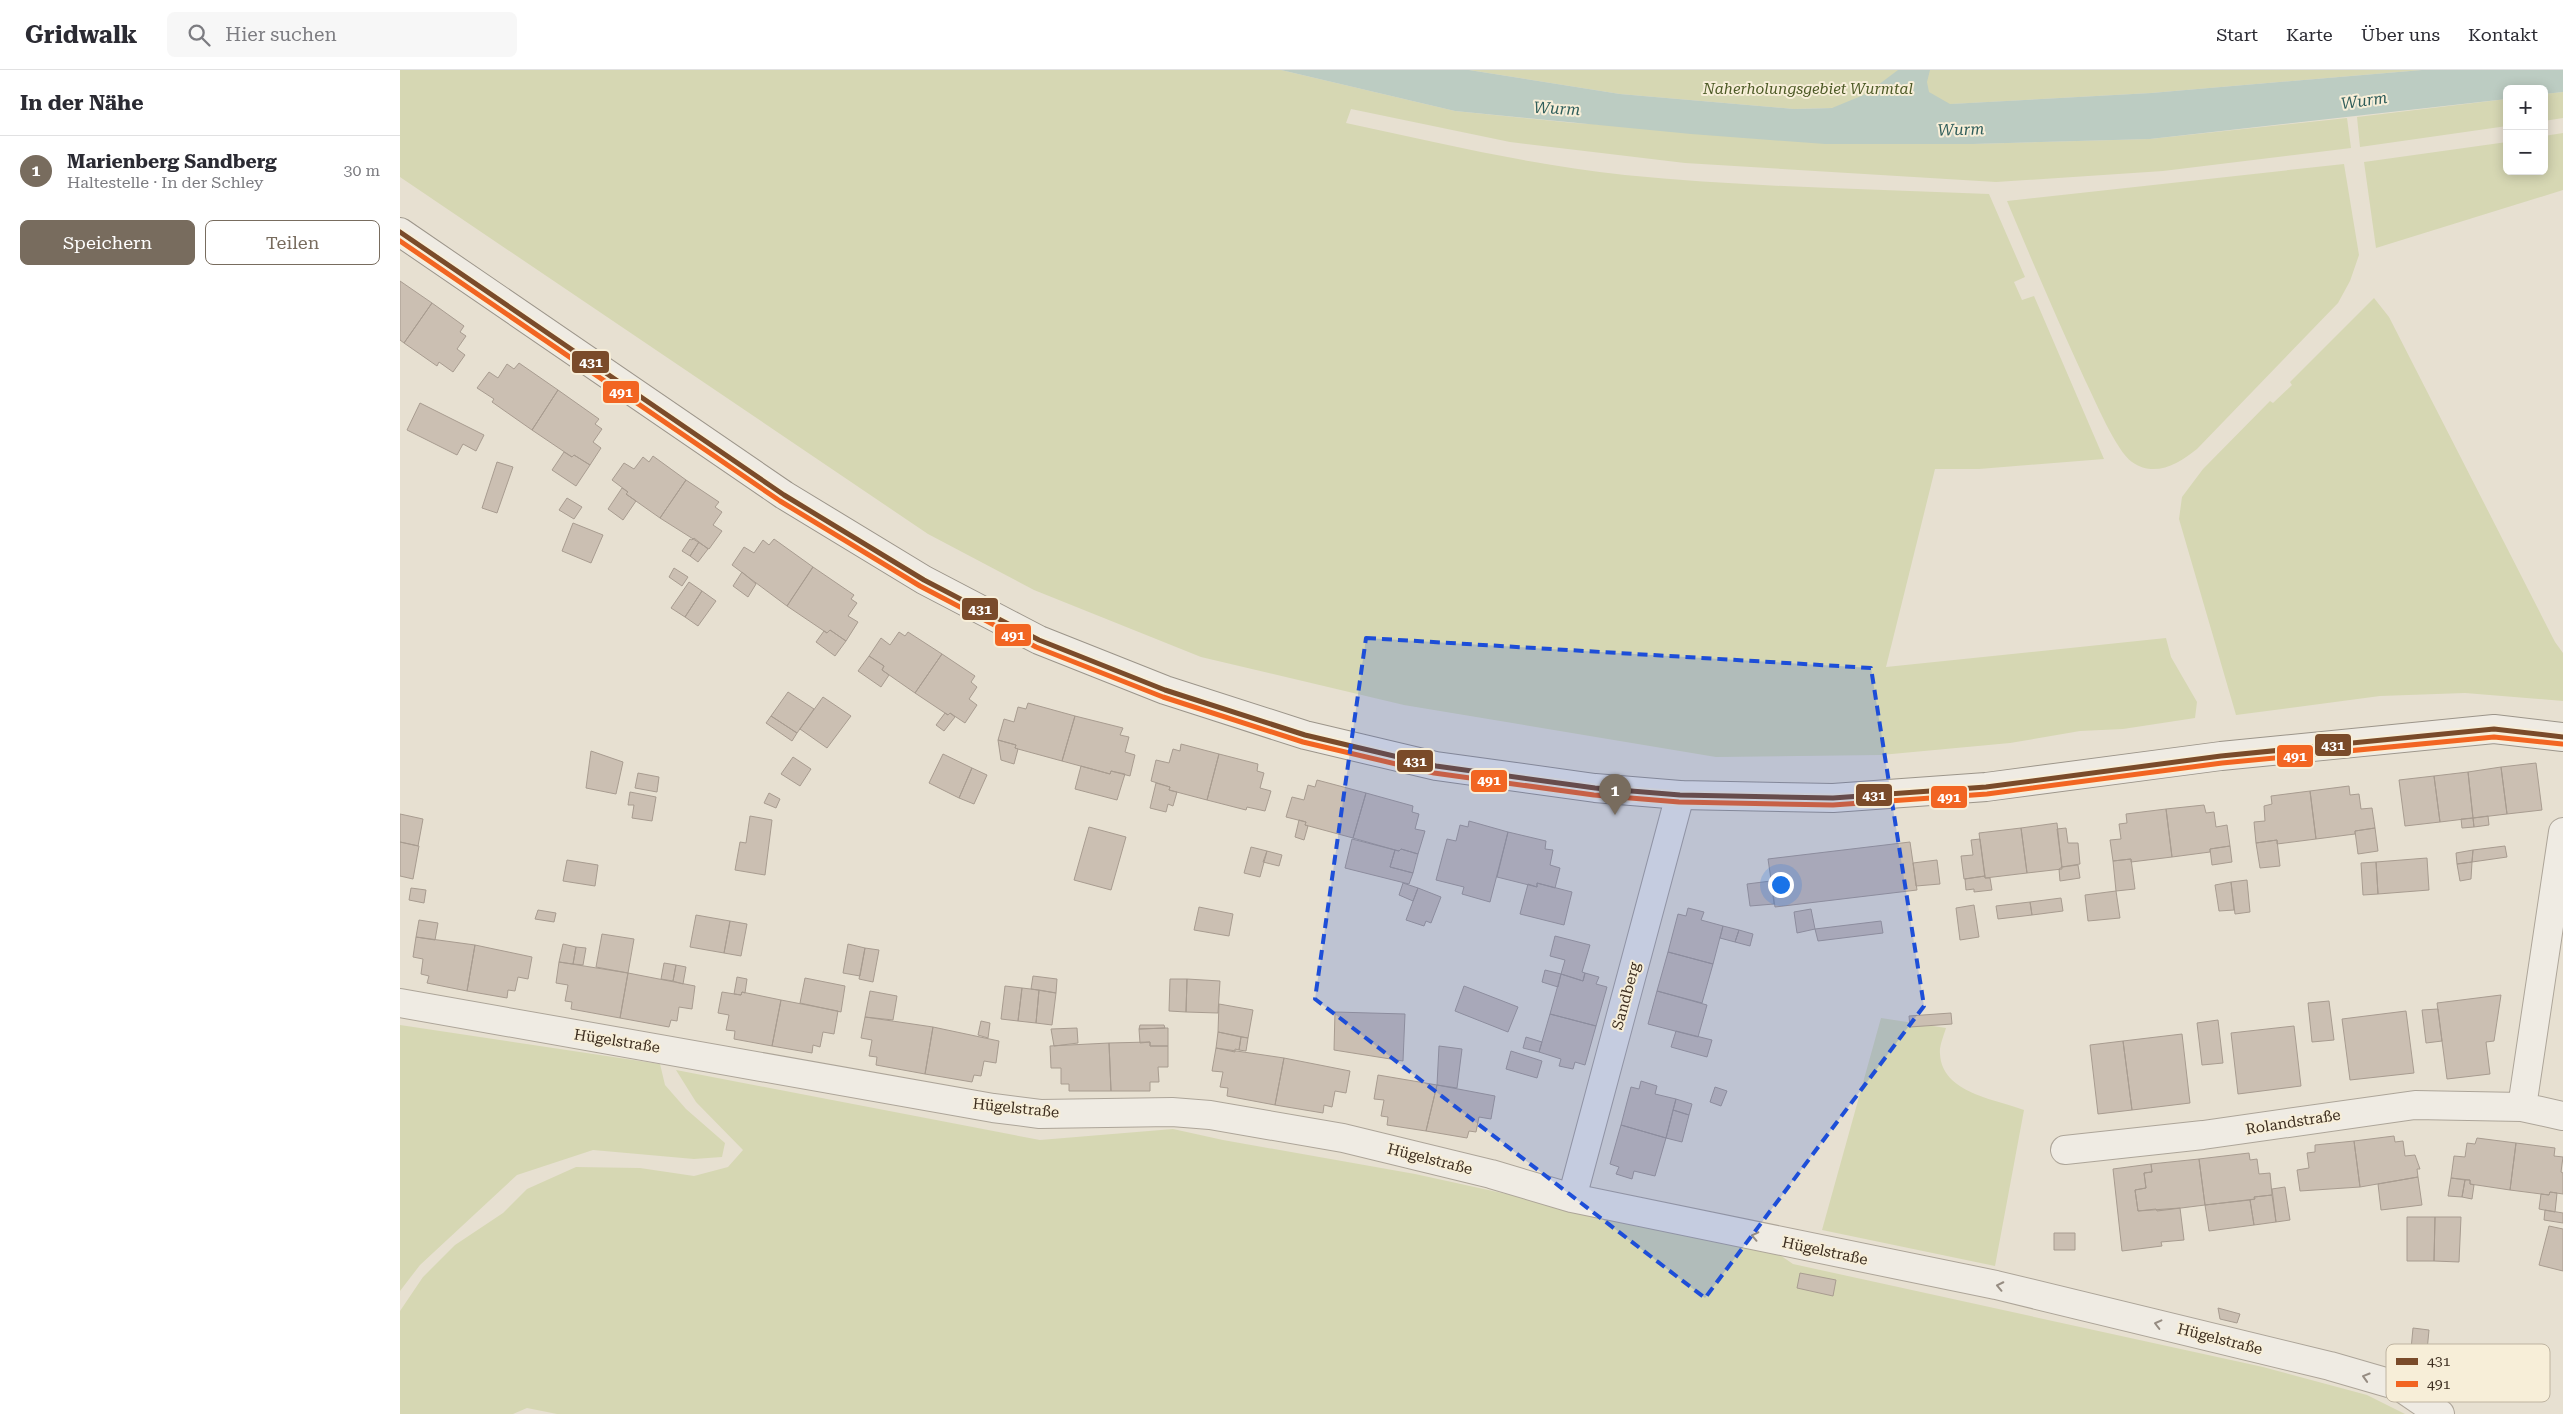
<!DOCTYPE html>
<html lang="de">
<meta charset="utf-8">
<style>
body{margin:0;font-family:"Roboto Serif",serif;background:#f7f7f7;color:#2b2b33}
.controls{position:absolute;right:15px;top:15px;display:grid;overflow:hidden;border-radius:8px;box-shadow:0 2px 12px #0003}
.controls button{width:45px;height:45px;display:grid;place-items:center;padding:0;border:0;border-bottom:1px solid #e1e1e2;background:#fff;color:#2b2b33;font:25px sans-serif}
.you{position:absolute;left:1380px;top:814px;width:18px;height:18px;margin:-12px;border:4px solid #fff;border-radius:50%;background:#1a73e8;box-shadow:0 0 0 8px #1a73e833}
.badge{display:grid;place-items:center;width:32px;height:32px;border-radius:50%;background:#786c5e;color:#fff;font-size:16px;font-weight:700}
.pin{position:absolute;translate:-50% -41px;filter:drop-shadow(0 1px 2px #0008)}
.pin::after{content:'';position:absolute;top:26px;width:18px;height:15px;background:inherit;clip-path:polygon(0 0,100% 0,50% 100%)}
.list{margin:0;padding:0;list-style:none}
h2{display:flex;justify-content:space-between;align-items:center;height:65px;margin:0;padding:0 20px;font-size:21px}
h2 small{font-size:16px;font-weight:400;color:#7c7c81}
.list li{display:grid;grid-template-columns:32px 1fr auto;gap:15px;align-items:center;box-sizing:border-box;height:70px;padding:0 20px;border-top:1px solid #e1e1e2}
.list b{display:block;font-size:19px;white-space:nowrap}
.list p{margin:0;font-size:16px;white-space:nowrap;color:#7c7c81}
.list em{font-size:16px;font-style:normal;color:#7c7c81}
.actions{display:flex;gap:10px;padding:15px 20px}
.actions a{flex:1;padding:11px 0;border:1px solid #786c5e;border-radius:8px;text-align:center;font-size:18px;color:#786c5e}
.actions .main{background:#786c5e;color:#fff}
.icon{flex:none;width:28px;height:28px;fill:none;stroke:currentColor;stroke-width:2;stroke-linecap:round;stroke-linejoin:round}
.map{position:relative;flex:none;width:2163px;height:1344px;overflow:hidden}
header{display:flex;align-items:center;gap:30px;box-sizing:border-box;height:70px;padding:0 25px;background:#fff;border-bottom:1px solid #e1e1e2}
header strong{font-size:24px}
nav{display:flex;gap:28px;margin-inline-start:auto;font-size:18px}
.search{width:350px;height:45px;background:#f7f7f7;display:flex;align-items:center;gap:12px;box-sizing:border-box;padding:0 18px;border-radius:8px;color:#7c7c81;font-size:19px}
main{display:flex}
aside{flex:1;background:#fff}
.map>svg:first-child{display:block}
.green{fill:#d6d7b3}
.water{fill:#bcccc2}
.building{fill:#cbbfb2;stroke:#a89c90}
.lines{fill:none;stroke-linecap:round;stroke-linejoin:round}
.street-casing{stroke:#ada599;stroke-width:30}
.secondary-casing{stroke:#9c958a;stroke-width:30}
.street{stroke:#efebe3;stroke-width:28}
.secondary{stroke:#efebe3;stroke-width:28}
.bus-1-casing{stroke:#f7eed8;stroke-width:9}
.bus-2-casing{stroke:#f7eed8;stroke-width:9}
.bus-1{stroke:#7a4b2a;stroke-width:5}
.bus-2{stroke:#f26522;stroke-width:5}
.oneway{stroke:#968c82}
.marked{fill:#1d4ed8;fill-opacity:0.2;stroke:#1d4ed8;stroke-width:4;stroke-dasharray:10 6;stroke-linejoin:round}
.labels{text-anchor:middle;stroke-width:4;stroke-linejoin:round;paint-order:stroke}
.park-label{font-size:15px;font-style:italic;fill:#4d5a26;stroke:#f7eed8}
.street-label{font-size:15px;fill:#3d2e20;stroke:#f7eed8}
.water-label{font-size:16px;font-style:italic;fill:#2f5d5a;stroke:#f7eed8}
.key{fill:#f7eed8;stroke:#bfb4a1;stroke-width:1}
.key-label{font-size:14px;fill:#3d2e20}
.line-badge{stroke:#f7eed8;stroke-width:2}
.badge-label{font-size:14px;text-anchor:middle;font-weight:bold;fill:#fff}
</style>
<header>
<strong>Gridwalk</strong>
<div class="search"><svg class="icon" aria-label="search" viewBox="0 0 24 24"><circle cx="10" cy="10" r="6"/><path d="M15 15l6 6"/></svg>Hier suchen</div>
<nav><a>Start</a><a>Karte</a><a>Über uns</a><a>Kontakt</a></nav>
</header>
<main>
<aside>
<h2>In der Nähe<small></small></h2>
<ul class="list">
<li><span class="badge">1</span><div><b>Marienberg Sandberg</b><p>Haltestelle · In der Schley</p></div><em>30 m</em></li>
</ul>
<div class="actions"><a class="main">Speichern</a><a>Teilen</a></div>
</aside>
<div class="map">
<svg width="2163" height="1344" viewBox="0 0 2163 1344">
<rect width="100%" height="100%" fill="#e7e0d1"/>
<path class="green" d="M0,0H881L1055,41L1174,53L1573,74L1750,69L1947,48L1951,78L1763,101L1596,112L1285,93L1110,72L951,39L946,53C1039,73 1131,95 1225,105C1346,117 1468,119 1589,124L1625,207L1614,212L1622,230L1634,226L1704,389L1579,399H1535L1486,597L1766,568L1771,587L1797,632L1795,648L1723,659L1680,661L1610,673L1481,685L1316,687L1004,635L801,587L634,520L528,464L0,107Z
M1069,0H2022L1751,23L1533,35L1394,39L1220,24Z
M2163,22V48L2144,51V24Z
M2107,29V56L1960,77L1957,47Z
M2163,63V120L1976,178L1964,92L2107,72V101H2144V66Z
M1944,94L1959,185L1950,211L1938,233L1797,379C1778,394 1755,408 1732,392C1716,381 1694,328 1685,310C1658,251 1632,191 1607,131Z
M1974,228L1989,247L2155,572L2163,583V631L2065,623L1980,626L1836,645L1779,449L1782,427L1803,399L1870,331L1873,333L1892,315L1890,312Z
M1481,948L1546,958C1544,965 1539,976 1540,984C1542,1023 1595,1029 1624,1040L1595,1196L1422,1160Z
M0,955L260,994L265,1015L286,1039L325,1073L322,1087L294,1089L193,1080L117,1105L20,1195L0,1221Z
M276,1000L640,1070L773,1059L823,1070L1015,1104L1377,1183L1393,1194L1863,1297L1967,1325L2005,1344H157L127,1338L113,1344H0V1241L23,1207L55,1175L103,1143L127,1119L176,1097L240,1098L294,1106L328,1097L343,1080L296,1032Z"/>
<path class="water" d="M881,0H1069L1220,24L1394,39L1432,38L1466,24L1498,0H1530L1527,12L1529,22L1550,34L1751,23L2022,0H2163V22L2144,24V19H2107V29L1750,69L1573,74H1425L1291,64L1055,41Z"/>
<path class="building" d="M0,211L32,233L4,273L0,270Z
M32,233L64,256L60,262L66,266L57,279L65,285L53,302L39,292L37,296L4,273Z
M119,293L158,320L132,360L92,332L94,329L77,318L89,302L98,308L107,294L114,299Z
M158,320L199,349L195,354L202,359L193,372L201,378L190,395L174,385L172,387L132,360Z
M20,333L84,365L76,381L63,374L57,385L7,360Z
M164,382L172,387L174,385L190,395L176,416L152,400Z
M253,386L286,410L260,448L226,424L228,422L212,410L224,393L234,399L243,387L249,392Z
M97,392L113,397L97,443L82,438Z
M286,410L319,432L315,437L322,442L313,455L322,461L309,479L260,448Z
M222,418L228,422L226,424L236,431L223,450L208,439Z
M167,428L182,437L174,449L159,440Z
M173,453L203,465L191,493L162,481Z
M294,468L299,472L290,486L282,481L290,469L292,470Z
M374,469L413,497L387,536L332,495L344,477L354,483L363,470L369,475Z
M299,472L308,479L298,492L290,486Z
M413,497L454,525L451,529L457,533L448,546L458,552L446,571L430,560L427,563L387,536Z
M274,498L288,507L282,516L269,507Z
M342,502L356,514L348,527L333,516Z
M289,512L302,521L285,547L271,538Z
M302,521L316,531L298,556L285,547Z
M430,560L446,571L435,586L416,572L424,561L427,563Z
M499,562L505,566L508,562L542,584L515,623L482,600L484,596L469,586L481,568L490,575Z
M542,584L575,606L571,612L577,617L569,629L577,635L565,653L550,643L548,645L515,623Z
M469,586L484,596L482,600L489,605L481,617L458,601Z
M388,622L414,639L397,663L371,646Z
M423,627L451,646L427,678L400,659Z
M628,633L675,646L662,691L618,679L615,678L616,675L598,670L604,649L614,652L618,637L626,639Z
M545,643L548,645L550,643L555,647L544,661L536,655Z
M371,646L397,663L392,671L366,653Z
M675,646L723,658L720,665L729,667L725,682L735,685L730,706L711,701L710,704L662,691Z
M598,670L616,675L615,678L618,679L614,694L601,690Z
M781,674L819,684L807,730L769,720L770,717L751,711L756,690L769,693L773,679L780,681Z
M191,681L223,692L216,724L186,718Z
M543,684L572,698L559,728L529,713Z
M819,684L858,694L857,701L864,703L860,718L871,721L865,741L847,737L846,740L807,730Z
M393,687L411,699L400,716L381,704Z
M2136,693L2142,740L2107,744L2101,697Z
M681,696L710,704L711,701L725,704L717,730L675,719Z
M2101,697L2107,744L2073,748L2068,702Z
M572,698L587,705L574,734L559,728Z
M2068,702L2073,748L2040,752L2034,706Z
M238,703L259,707L257,722L235,718Z
M2034,706L2040,752L2005,756L1999,710Z
M917,710L966,723L953,768L905,755L906,752L886,747L892,727L904,730L908,715L915,717Z
M756,713L770,717L769,720L777,722L773,736L768,734L766,742L750,738Z
M1949,716L1950,725L1959,724L1961,739L1972,738L1975,758L1955,761V764L1916,769L1910,721Z
M1910,721L1916,769L1877,774V770L1856,773L1854,752L1865,751L1864,736L1872,734L1871,726Z
M230,722L256,727L252,751L232,748L234,735H228Z
M369,723L380,729L376,738L364,733Z
M966,723L1013,736L1012,742L1019,744L1015,759L1025,761L1018,784L1001,779L999,781L995,780L953,768Z
M1804,735L1806,743L1814,742L1816,757L1827,755L1830,776L1810,779V782L1772,787L1766,739Z
M1766,739L1772,787L1731,792V789L1713,791L1710,770L1721,769L1719,754L1727,753L1726,744Z
M0,744L23,749L18,776L0,772Z
M350,746L372,750L365,805L335,800L340,772L346,773Z
M2088,746L2089,755L2074,757L2073,748Z
M2073,748L2074,757L2062,758L2061,749Z
M899,750L906,752L905,755L908,756L904,770L895,767Z
M1069,751L1108,762L1090,832L1062,824L1064,817L1036,810L1047,769L1056,771L1060,755L1068,757Z
M1657,753L1662,799L1627,803L1621,758Z
M689,757L726,767L711,820L674,810Z
M1621,758L1627,803L1585,808L1579,763Z
M1666,758L1668,773H1678L1680,794L1662,797L1657,759Z
M1975,758L1978,781L1958,784L1955,761Z
M1108,762L1146,771L1145,779L1153,780L1150,795L1160,798L1155,818L1137,813V817L1097,807Z
M952,769L995,780L990,797L1013,803L1009,814L945,798Z
M1580,769L1585,806L1564,809L1561,786L1573,785L1571,770Z
M1877,770L1880,796L1860,798L1856,773Z
M0,772L19,776L13,809L0,806Z
M1510,772L1517,820L1375,837L1368,789Z
M1830,776L1832,792L1812,795L1810,779Z
M2105,776L2107,787L2072,792L2073,780Z
M851,777L867,781L860,807L844,803Z
M1001,779L1018,784L1013,803L990,797L995,780L999,781Z
M2073,780L2072,792L2057,794L2056,783Z
M867,781L882,785L879,796L863,792Z
M2027,788L2029,820L1978,824L1976,792Z
M1731,789L1735,819L1716,821L1713,791Z
M167,790L198,795L195,816L163,811Z
M1537,790L1540,814L1516,816L1513,793Z
M1976,792L1978,824L1963,825L1961,793Z
M2072,792L2071,809L2060,811L2057,794Z
M1678,795L1680,808L1660,811L1659,799L1662,797Z
M1585,806V808H1590L1592,820L1574,822V819L1566,820L1565,809Z
M1847,810L1850,842L1835,844L1831,812Z
M1371,811L1374,834L1350,836L1347,814Z
M1831,812L1834,840L1819,841L1815,815Z
M1003,813L1018,818L1013,831L999,825Z
M1137,813L1172,822L1164,855L1120,844L1128,814L1137,817Z
M11,818L26,820L24,833L9,830Z
M1018,818L1041,827L1031,853L1026,851L1024,856L1006,850Z
M1716,821L1720,848L1688,851L1685,825Z
M1661,828L1663,841L1632,845L1630,832Z
M1630,832L1632,845L1598,849L1596,836Z
M1574,835L1579,867L1560,870L1556,838Z
M799,837L833,844L829,866L794,860Z
M1288,838L1304,842L1301,850L1323,856L1313,894L1268,882L1278,844L1286,846Z
M1411,839L1415,859L1397,863L1394,842Z
M138,840L156,843L154,852L135,849Z
M296,845L330,851L324,883L290,877Z
M19,850L38,853L35,870L16,867Z
M330,851L347,854L341,886L324,883Z
M1481,851L1483,863L1418,871L1415,859Z
M1323,856L1339,860L1335,872L1320,868Z
M1339,860L1353,864L1350,876L1335,872Z
M202,864L234,869L228,903L196,897Z
M1155,866L1190,875L1182,902L1185,903L1183,911L1161,904L1165,890L1150,886Z
M16,867L75,875L67,921L27,913L29,906L21,904L23,889L13,887Z
M163,874L176,877L173,894L159,892Z
M448,874L465,878L460,906L443,903Z
M75,875L132,887L128,909L118,907L115,921L108,920L107,928L67,921Z
M176,877L186,878L183,895L173,894Z
M465,878L479,880L473,912L459,909Z
M1268,882L1313,894L1302,933L1257,921Z
M159,892L228,903L220,948L171,939L172,932L165,931L168,915L156,913Z
M264,893L276,895L273,911L261,909Z
M276,895L286,897L283,914L273,911Z
M1145,900L1161,904L1158,917L1142,912Z
M228,903L295,916L292,939L279,937L277,951L271,950L269,957L220,948Z
M1185,903L1199,907L1196,914L1207,917L1196,956L1150,944L1161,904L1183,911Z
M633,906L657,909L656,923L631,919Z
M337,907L347,909L345,923L342,922L341,925L334,924Z
M405,908L445,916L441,942L400,933Z
M770,909H787L786,942L769,941Z
M787,909L820,911L818,943L786,942Z
M605,916L622,918L618,951L601,949Z
M1064,916L1118,937L1108,962L1055,941Z
M622,918L639,920L636,953L618,951Z
M639,920L656,923L652,955L636,953Z
M470,921L497,926L493,950L465,947Z
M1257,921L1307,935L1298,967L1248,954Z
M322,922L341,925L342,922L381,930L372,976L334,969L335,961L326,960L329,945L318,943Z
M2101,925L2094,971L2086,972L2090,1004L2047,1009L2037,933Z
M381,930L438,941L434,964L423,962L420,977L413,975L412,983L372,976Z
M1929,931L1934,970L1912,972L1908,933Z
M819,934L853,940L848,968L818,962Z
M2038,939L2042,971L2026,973L2022,940Z
M2006,941L2014,1003L1950,1010L1942,949Z
M935,942L1005,944L1003,991L934,980Z
M1551,943L1552,954L1510,957L1509,946Z
M1150,944L1196,956L1185,995L1175,992L1173,999L1159,996L1161,989L1139,982Z
M465,947L533,957L525,1004L476,995L477,987L469,986L472,970L461,968Z
M1818,950L1823,993L1802,995L1797,953Z
M581,951L590,953L588,968L578,965Z
M740,955H764L765,958L739,959Z
M1894,956L1901,1016L1838,1024L1831,963Z
M533,957L599,971L596,993L584,991L581,1006L574,1005L572,1012L525,1004Z
M677,958L678,973L654,976L651,959Z
M768,958V976H750V972L740,973L739,959Z
M1276,961L1312,970L1307,987L1271,977Z
M818,962L841,967L839,980L835,979V982L816,978Z
M1782,964L1790,1033L1732,1040L1723,971Z
M841,967L848,968L846,981L839,980Z
M1126,967L1142,972L1139,982L1123,978Z
M1723,971L1732,1040L1698,1044L1690,975Z
M750,972V976H768V997H758L759,1012H750V1021H711L709,973Z
M709,973L711,1021H669V1014H661V998H651L650,976Z
M1039,976L1062,979L1057,1018L1037,1015Z
M816,978L884,988L875,1035L827,1026L828,1018L820,1017L823,1002L812,1001Z
M1111,981L1142,991L1137,1008L1106,999Z
M884,988L950,1001L946,1023L935,1021L932,1037L924,1035L923,1043L875,1035Z
M978,1005L1037,1015L1026,1061L987,1055L988,1047L981,1046L984,1030L974,1029Z
M1241,1011L1257,1016L1255,1024L1276,1029L1266,1068L1221,1055L1231,1017L1239,1019Z
M1037,1015L1095,1026L1091,1049L1079,1047L1076,1062L1069,1061L1067,1068L1026,1061Z
M1315,1017L1327,1021L1321,1036L1310,1032Z
M1276,1029L1292,1034L1289,1045L1273,1040Z
M1273,1040L1289,1045L1282,1072L1266,1068Z
M1221,1055L1266,1068L1255,1106L1234,1101L1232,1109L1216,1104L1219,1097L1210,1094Z
M1994,1066L1995,1072L2003,1071L2005,1086L2015,1085L2020,1099H2017L2018,1107L1960,1117L1954,1071Z
M2077,1068L2116,1073L2110,1120L2070,1114V1110L2051,1108L2054,1086L2065,1087L2067,1073L2075,1074Z
M1954,1071L1960,1117L1900,1121L1897,1100L1909,1098L1907,1083L1915,1082V1075Z
M2116,1073L2155,1078L2154,1086L2163,1087L2161,1102L2163,1103V1124L2150,1122L2149,1125L2110,1120Z
M1849,1083L1850,1090L1857,1089L1859,1104L1870,1103L1872,1125L1854,1127L1855,1129L1805,1135L1799,1089Z
M1799,1089L1805,1135L1757,1141L1756,1139L1738,1141L1735,1120L1746,1118L1744,1103L1752,1102L1751,1094Z
M1751,1094L1752,1102L1744,1103L1746,1118L1735,1120L1738,1141L1780,1138L1784,1170L1761,1172L1762,1176L1722,1181L1713,1099Z
M2018,1107L2022,1135L1981,1140L1978,1114Z
M2051,1108L2065,1110L2062,1127L2048,1126Z
M2065,1110H2070V1114L2074,1115L2072,1129L2062,1127Z
M1885,1117L1890,1150L1876,1152L1872,1119Z
M2150,1122L2157,1123L2155,1142L2139,1139L2141,1124L2149,1125Z
M1872,1125L1876,1152L1854,1155L1850,1130L1855,1129L1854,1127Z
M1850,1130L1854,1155L1809,1161L1805,1135Z
M2145,1140L2163,1143V1153L2144,1150Z
M2007,1147H2035L2034,1191H2007Z
M2035,1147H2061L2059,1192L2034,1191Z
M2149,1156L2163,1159V1201L2139,1195Z
M1654,1163H1675V1180H1654Z
M1400,1203L1436,1210L1433,1226L1397,1218Z
M1818,1238L1840,1244L1837,1253L1820,1249Z
M2013,1258L2029,1260L2026,1291L2010,1290Z"/>
<g class="lines">
<defs>
<path id="street" d="M0,933L593,1038L640,1044L772,1042L810,1045L943,1068L1091,1104L1172,1128L1596,1215L1930,1296L1999,1316L2040,1344
M2122,1037L2163,762
M1665,1080L1803,1065L2015,1035L2122,1037L2163,1046
M1172,1128L1280,725"/>
<path id="secondary" d="M0,162L384,425L524,510L614,557L639,570L765,620L905,665L1036,696L1195,718L1280,725L1433,728L1586,717L1821,686L2094,659L2163,667"/>
</defs>
<use href="#street" class="street-casing"/>
<use href="#secondary" class="secondary-casing"/>
<use href="#street" class="street"/>
<use href="#secondary" class="secondary"/>
<defs>
<path id="bus-1" d="M0,162L384,425L524,510L639,570L765,620L905,665L1036,696L1195,718L1280,725L1433,728L1586,717L1821,686L2094,659L2163,667"/>
<path id="bus-2" d="M0,171L380,431L520,516L636,577L763,627L903,672L1034,703L1194,725L1279,732L1433,735L1587,724L1822,693L2094,667L2162,674"/>
</defs>
<use href="#bus-1" class="bus-1-casing"/>
<use href="#bus-2" class="bus-2-casing"/>
<use href="#bus-1" class="bus-1"/>
<use href="#bus-2" class="bus-2"/>
</g>
<defs><path id="oneway-chevron" d="M-2-3.5L2.5 0L-2 3.5" fill="none" stroke-width="1.6" stroke-linecap="round" stroke-linejoin="round" transform="scale(1.25)"/></defs>
<g class="oneway">
<use href="#oneway-chevron" transform="translate(1355 1166) rotate(-168)"/>
<use href="#oneway-chevron" transform="translate(1600 1216) rotate(-168)"/>
<use href="#oneway-chevron" transform="translate(1758 1254) rotate(-166)"/>
<use href="#oneway-chevron" transform="translate(1966 1307) rotate(-163)"/>
</g>
<path class="marked" d="M966,568L1471,598L1524,936L1305,1228L915,929Z"/>
<g class="labels">
<g class="park-label">
<text x="1408" y="24">Naherholungsgebiet Wurmtal</text>
</g>
<g class="street-label">
<text transform="translate(1226 926) rotate(-75)" y="5">Sandberg</text>
<text transform="translate(217 971) rotate(9)" y="5">Hügelstraße</text>
<text transform="translate(616 1038) rotate(6)" y="5">Hügelstraße</text>
<text transform="translate(1893 1052) rotate(-9)" y="5">Rolandstraße</text>
<text transform="translate(1030 1089) rotate(14)" y="5">Hügelstraße</text>
<text transform="translate(1425 1181) rotate(12)" y="5">Hügelstraße</text>
<text transform="translate(1820 1269) rotate(14)" y="5">Hügelstraße</text>
</g>
<g class="water-label">
<text transform="translate(1964 30) rotate(-8)" y="6">Wurm</text>
<text transform="translate(1157 38) rotate(3)" y="6">Wurm</text>
<text transform="translate(1561 59) rotate(-2)" y="6">Wurm</text>
</g>
</g>
<rect x="1986" y="1274" width="164" height="58" rx="8" class="key"/>
<rect x="1996" y="1288" width="22" height="7" fill="#7a4b2a"/>
<rect x="1996" y="1311" width="22" height="6" fill="#f26522"/>
<g class="key-label">
<text x="2027" y="1296">431</text>
<text x="2027" y="1319">491</text>
</g>
<g class="line-badge">
<rect x="171" y="280" width="39" height="24" rx="5" fill="#7a4b2a"/>
<rect x="202" y="310" width="38" height="24" rx="5" fill="#f26522"/>
<rect x="561" y="527" width="38" height="24" rx="5" fill="#7a4b2a"/>
<rect x="594" y="553" width="38" height="24" rx="5" fill="#f26522"/>
<rect x="1914" y="663" width="38" height="24" rx="5" fill="#7a4b2a"/>
<rect x="1876" y="674" width="38" height="24" rx="5" fill="#f26522"/>
<rect x="996" y="679" width="38" height="24" rx="5" fill="#7a4b2a"/>
<rect x="1070" y="699" width="38" height="24" rx="5" fill="#f26522"/>
<rect x="1455" y="713" width="38" height="24" rx="5" fill="#7a4b2a"/>
<rect x="1530" y="715" width="38" height="24" rx="5" fill="#f26522"/>
</g>
<g class="badge-label">
<text x="191" y="297">431</text>
<text x="221" y="327">491</text>
<text x="580" y="544">431</text>
<text x="613" y="570">491</text>
<text x="1933" y="680">431</text>
<text x="1895" y="691">491</text>
<text x="1015" y="696">431</text>
<text x="1089" y="715">491</text>
<text x="1474" y="730">431</text>
<text x="1549" y="732">491</text>
</g>
</svg>
<div class="controls">
<button>+</button>
<button>−</button>
</div>
<div class="you"></div>
<div class="pin badge" style="left:1215px;top:745px">1</div>
</div>
</main>
